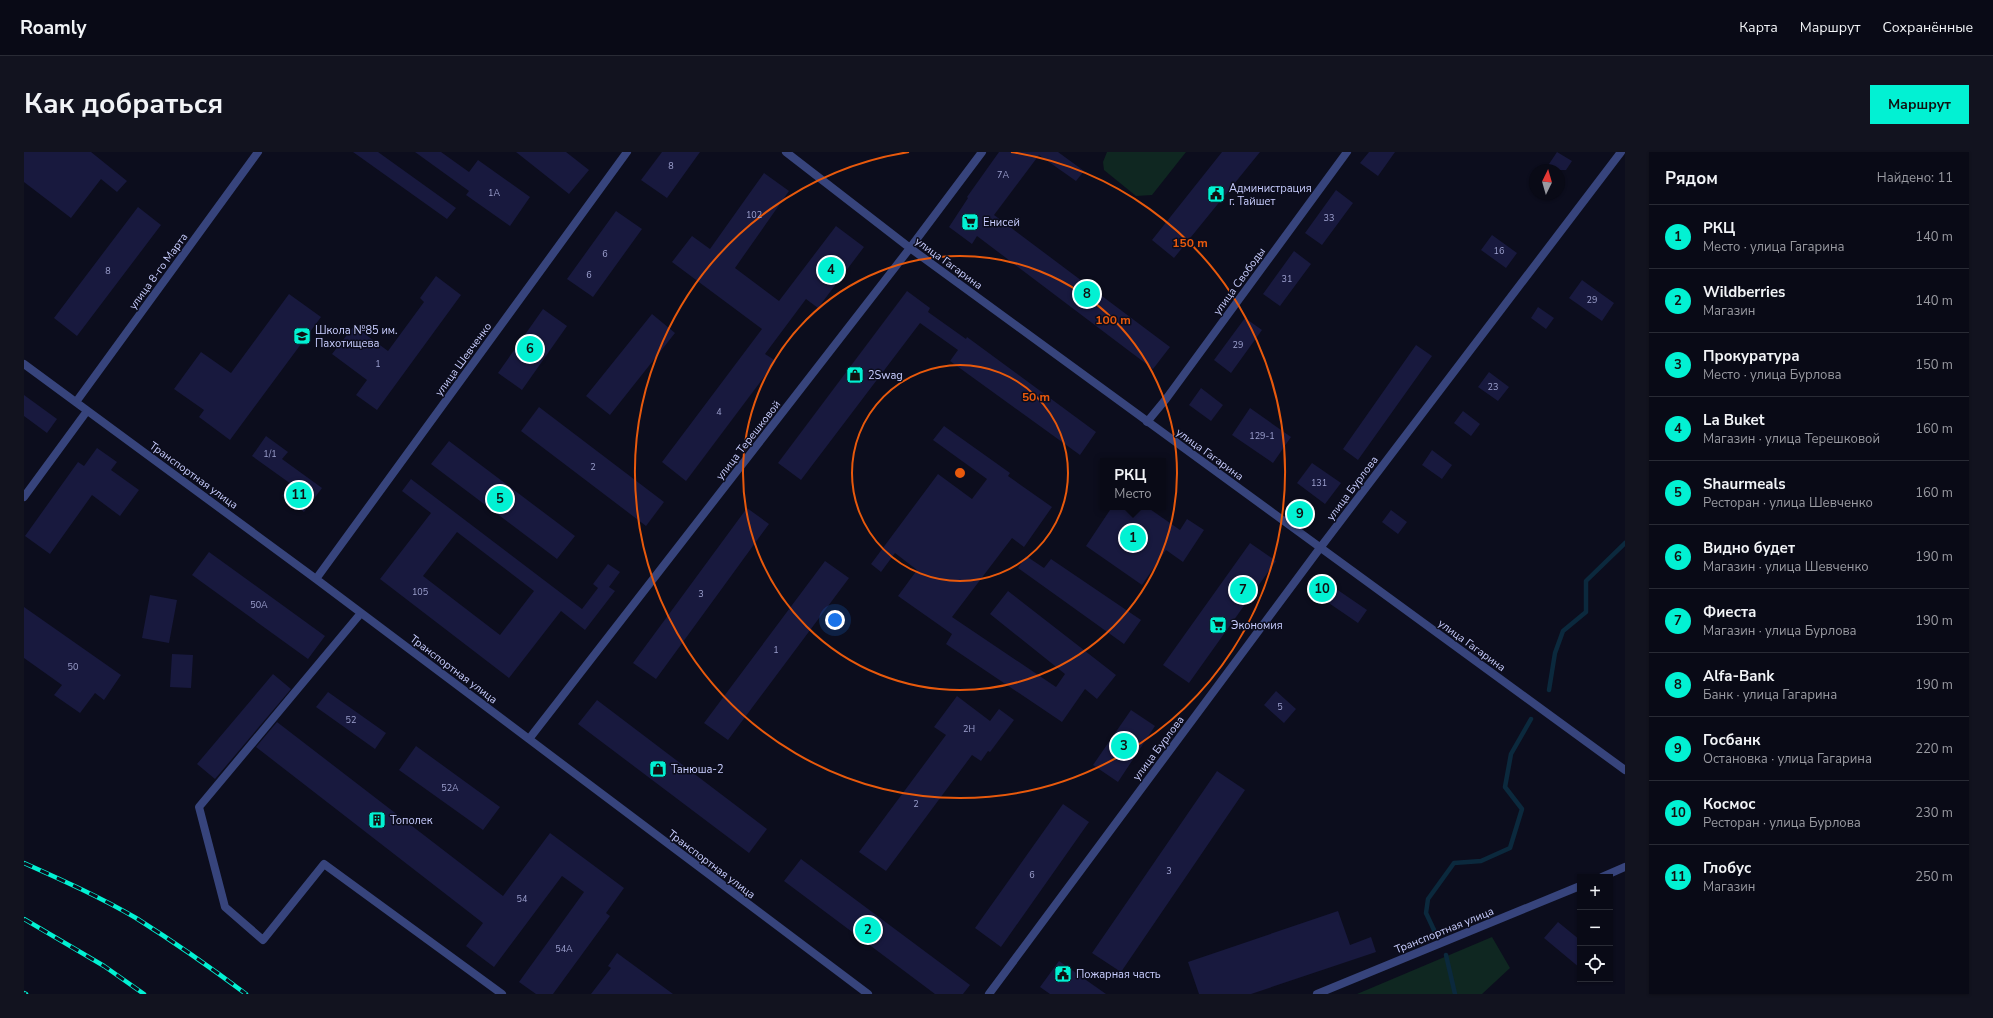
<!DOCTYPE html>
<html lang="ru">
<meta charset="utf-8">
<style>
body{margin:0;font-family:"Nunito Sans",sans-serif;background:#12131f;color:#f1f3f6}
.controls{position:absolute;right:12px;bottom:12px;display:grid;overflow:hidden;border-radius:0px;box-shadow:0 1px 3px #0004}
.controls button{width:36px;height:36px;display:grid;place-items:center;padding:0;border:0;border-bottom:1px solid #292b35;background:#090a16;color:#f1f3f6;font:20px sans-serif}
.compass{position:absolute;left:1505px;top:12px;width:36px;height:36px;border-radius:50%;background:#090a16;box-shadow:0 1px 3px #0004;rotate:5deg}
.you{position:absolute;left:811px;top:468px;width:14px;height:14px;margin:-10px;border:3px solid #fff;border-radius:50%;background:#1a73e8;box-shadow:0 0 0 6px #1a73e833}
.badge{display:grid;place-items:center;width:26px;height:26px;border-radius:50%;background:#02f1d3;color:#111;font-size:13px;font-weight:700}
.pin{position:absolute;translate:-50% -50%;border:2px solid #fff;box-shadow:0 1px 4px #0006}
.popup{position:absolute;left:1076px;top:306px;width:66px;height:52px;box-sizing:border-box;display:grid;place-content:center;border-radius:0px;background:#090a16;filter:drop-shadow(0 1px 3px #0005);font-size:13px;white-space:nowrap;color:#999aa1}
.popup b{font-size:15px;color:#f1f3f6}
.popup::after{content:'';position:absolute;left:50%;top:100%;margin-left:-8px;border:8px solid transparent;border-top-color:#090a16}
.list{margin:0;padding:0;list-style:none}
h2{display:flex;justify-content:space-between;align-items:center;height:52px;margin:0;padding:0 16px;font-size:17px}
h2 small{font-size:13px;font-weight:400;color:#999aa1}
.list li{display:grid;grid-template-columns:26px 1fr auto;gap:12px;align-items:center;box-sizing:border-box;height:64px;padding:0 16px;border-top:1px solid #292b35}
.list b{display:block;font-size:15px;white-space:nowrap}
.list p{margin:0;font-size:13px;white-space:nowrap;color:#999aa1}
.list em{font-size:13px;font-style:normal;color:#999aa1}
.icon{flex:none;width:22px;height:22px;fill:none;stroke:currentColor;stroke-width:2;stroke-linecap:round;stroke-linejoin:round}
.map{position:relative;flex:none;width:1601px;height:842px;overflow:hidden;border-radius:0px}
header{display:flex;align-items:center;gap:24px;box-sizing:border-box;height:56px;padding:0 20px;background:#090a16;border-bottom:1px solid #292b35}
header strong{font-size:19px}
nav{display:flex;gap:22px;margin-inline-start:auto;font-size:14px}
.intro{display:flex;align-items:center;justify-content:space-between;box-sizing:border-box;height:96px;padding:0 24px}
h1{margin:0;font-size:28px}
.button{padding:10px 18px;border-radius:0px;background:#02f1d3;color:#111;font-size:14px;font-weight:700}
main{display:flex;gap:24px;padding:0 24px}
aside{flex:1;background:#090a16;border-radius:0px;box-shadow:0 1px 3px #0004}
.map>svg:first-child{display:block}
.green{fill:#0f2721}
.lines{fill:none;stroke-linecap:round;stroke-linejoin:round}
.stream{stroke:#0b293d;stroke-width:4.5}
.building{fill:#18193e;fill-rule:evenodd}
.street{stroke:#37447c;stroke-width:8}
.rail-casing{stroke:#02f1d3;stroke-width:4.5}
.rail{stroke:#0c0d1d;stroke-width:3;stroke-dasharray:9;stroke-linecap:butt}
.ring{fill:none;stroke:#e8590c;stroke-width:2}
.labels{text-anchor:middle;stroke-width:3;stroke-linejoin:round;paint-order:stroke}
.number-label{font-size:9px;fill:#9da1cf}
.poi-label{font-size:11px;fill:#c9ceff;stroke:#0c0d1d;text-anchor:start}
.street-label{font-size:11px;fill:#c9ceff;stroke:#0c0d1d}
.centre{fill:#e8590c;stroke:#0c0d1d;stroke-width:2}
.ring-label{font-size:12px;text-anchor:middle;font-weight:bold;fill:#e8590c;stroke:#0c0d1d;stroke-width:3;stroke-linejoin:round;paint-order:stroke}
</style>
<header>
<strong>Roamly</strong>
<nav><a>Карта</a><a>Маршрут</a><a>Сохранённые</a></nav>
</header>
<div class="intro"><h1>Как добраться</h1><a class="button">Маршрут</a></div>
<main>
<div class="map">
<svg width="1601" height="842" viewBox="0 0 1601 842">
<rect width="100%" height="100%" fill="#0c0d1d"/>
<path class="green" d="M1083,0H1162L1128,43L1112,44L1080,18L1079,10Z
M1468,785L1486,816L1458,842H1333Z"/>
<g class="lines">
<path class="stream" d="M1525,538L1531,501L1539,479L1562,460V429L1601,391
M1410,778L1402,761L1404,747L1430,711L1457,709L1486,696L1498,657L1481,635L1487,602L1507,567
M1422,803L1431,842"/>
</g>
<path class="building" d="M0,0H67L103,29L93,40L77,27L47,66L0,30Z
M329,0H354L432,56L423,67Z
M391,0H417L445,20L454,8L506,45L486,74L442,43L445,39Z
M492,0H542L565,18L545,42Z
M638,0H676L643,46L617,28Z
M975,0H1034L1060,19L1052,29L1015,3L970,63L1146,195L1129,217L953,84L948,92L925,75L944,46L943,45Z
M1198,0H1236L1150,106L1128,88Z
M1345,0H1371L1354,24L1336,11Z
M1533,0L1548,9L1542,18H1521Z
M740,21L765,39L711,116L755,149L812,74L840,95L794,156L782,147L741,202L752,209L662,329L638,310L738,177L648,110L668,84L686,97Z
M1312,38L1329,51L1298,93L1281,81Z
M114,55L137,73L53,184L30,166Z
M592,59L618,77L569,145L543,127Z
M1468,83L1493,101L1482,116L1457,98Z
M1270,99L1287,112L1256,154L1239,142Z
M412,124L437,143L353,258L332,243L343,228L308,202L330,174L364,199L400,150L396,146Z
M1558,128L1590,151L1578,169L1545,146Z
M883,139L906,156L904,160L942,187L943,185L1072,280L1056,303L926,209L934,198L896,171L777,328L754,311Z
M265,142L297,165L206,288L175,265L180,258L150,237L177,200L207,221Z
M1514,155L1530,166L1522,177L1507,166Z
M519,157L543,174L498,238L474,221Z
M628,162L651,181L586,263L562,244Z
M1221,166L1238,178L1207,221L1190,208Z
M1392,193L1408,204L1334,308L1319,297Z
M1465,220L1485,235L1474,249L1454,235Z
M1177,236L1199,253L1187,269L1165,253Z
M0,243L33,267L23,281L0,264Z
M515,255L640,350L622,374L497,279Z
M1226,256L1267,285L1249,311L1208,283Z
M1439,259L1456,272L1447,284L1430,271Z
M920,274L986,321L984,324L1028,355L1000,395L988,386L928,465L1032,535L1041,522L966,462L984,439L1092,523L1073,547L1061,537L1038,570L922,492L928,482L874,444L893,418L871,401L857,420L847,412L914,322L948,347L963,327L909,288Z
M242,284L264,300L258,307L298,336L280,360L258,344L267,332L228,304Z
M425,289L551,384L533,407L407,312Z
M73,296L93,310L87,318L115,338L96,364L68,343L26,402L1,384L54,310L60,314Z
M1408,298L1428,313L1418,327L1398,313Z
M1288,311L1317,331L1301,352L1273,331Z
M387,327L558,457L574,436L569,432L584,412L596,420L585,435L591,439L561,478L537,459L485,526L356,427L407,361L378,339ZM433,380L510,439L476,483L399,424Z
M1088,355H1123L1156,378L1163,367L1180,378L1159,410L1142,398L1118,433L1062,394Z
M723,356L745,372L632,527L609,511Z
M1367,358L1383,370L1374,382L1358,370Z
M1226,391L1252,409L1165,531L1139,513Z
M185,400L301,484L284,507L168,423Z
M1002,404L1020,416L1027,407L1117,468L1100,492L994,416Z
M801,409L825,426L704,588L680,571Z
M1305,432L1343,458L1334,471L1296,445Z
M126,443L153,448L145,491L118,486Z
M0,455L97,523L80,548L71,541L56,561L30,543L38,533L0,506Z
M148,502L169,503L167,536L146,535Z
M249,522L267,537L191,627L173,612Z
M1252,539L1272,557L1260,571L1240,553Z
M304,540L362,581L351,597L292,555Z
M933,544L966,569L975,557L990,568L966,600L964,599L957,609L948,603L862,719L835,700L922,583L910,575Z
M573,548L743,677L725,701L554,572Z
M1107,558L1131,574L1094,630L1069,613Z
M253,570L479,744L526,681L600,736L582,761L586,764L529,842H512L495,830L560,740L538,724L470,815L442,794L459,771L232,595Z
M392,594L476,655L459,678L375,618Z
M1193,619L1221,638L1097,820L1068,801Z
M1039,652L1065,670L977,795L951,776Z
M777,707L946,833L939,842H911L760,729Z
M1314,759L1326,793L1347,785L1352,800L1227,842H1175L1164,810Z
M1534,770L1556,788V816L1520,786Z
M593,801L649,842H567L587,816L584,814Z
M1035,809L1082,842H1026L1016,835Z"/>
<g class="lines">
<path class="street" d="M762,0L886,96L1601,618
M0,212L292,427L844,842
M52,250L234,0
M1123,270L1142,247L1323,0
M0,345L63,259
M292,427L603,0
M337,461L175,655L201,755L239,788L300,712L478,842
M505,587L886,96L958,0
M1578,725L1601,715
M965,842L1296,396L1597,0
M1293,842L1556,734"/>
<defs>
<path id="rail" d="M0,711C38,728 76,745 112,766C150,790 186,815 222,842
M0,767L80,814L120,842
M0,841L2,842"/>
</defs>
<use href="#rail" class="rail-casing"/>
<use href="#rail" class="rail"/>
</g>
<g class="ring">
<circle cx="936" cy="321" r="108"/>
<circle cx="936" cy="321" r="217"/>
<path d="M987 0A325 325 0 1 1 885 0"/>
</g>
<defs>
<symbol id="civic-square" viewBox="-11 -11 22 22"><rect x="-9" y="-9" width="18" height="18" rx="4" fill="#02f1d3" stroke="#0c0d1d"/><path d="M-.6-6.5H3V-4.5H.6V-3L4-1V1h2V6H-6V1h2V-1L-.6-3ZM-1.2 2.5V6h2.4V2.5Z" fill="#111"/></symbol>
<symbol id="supermarket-square" viewBox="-11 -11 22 22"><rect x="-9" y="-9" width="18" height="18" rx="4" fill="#02f1d3" stroke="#0c0d1d"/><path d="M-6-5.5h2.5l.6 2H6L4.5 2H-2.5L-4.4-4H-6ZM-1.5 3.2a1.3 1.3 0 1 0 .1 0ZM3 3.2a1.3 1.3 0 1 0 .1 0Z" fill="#111"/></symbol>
<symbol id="school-square" viewBox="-11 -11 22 22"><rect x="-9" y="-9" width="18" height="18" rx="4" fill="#02f1d3" stroke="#0c0d1d"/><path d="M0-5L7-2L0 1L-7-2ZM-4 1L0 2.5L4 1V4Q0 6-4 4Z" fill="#111"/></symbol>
<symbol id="shop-square" viewBox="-11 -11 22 22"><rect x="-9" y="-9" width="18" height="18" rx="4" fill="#02f1d3" stroke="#0c0d1d"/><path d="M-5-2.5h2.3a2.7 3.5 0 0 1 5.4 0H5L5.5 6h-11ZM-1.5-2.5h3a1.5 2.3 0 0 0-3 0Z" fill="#111"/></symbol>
<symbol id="building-square" viewBox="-11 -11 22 22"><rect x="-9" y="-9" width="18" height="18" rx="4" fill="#02f1d3" stroke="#0c0d1d"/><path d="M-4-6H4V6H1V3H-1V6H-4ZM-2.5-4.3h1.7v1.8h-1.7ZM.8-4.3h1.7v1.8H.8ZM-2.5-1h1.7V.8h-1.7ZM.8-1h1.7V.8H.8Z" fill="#111"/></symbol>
</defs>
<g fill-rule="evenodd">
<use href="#civic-square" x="1182" y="32" width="20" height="20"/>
<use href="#supermarket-square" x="936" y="60" width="20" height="20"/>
<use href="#school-square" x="268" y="174" width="20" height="20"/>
<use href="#shop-square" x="821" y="213" width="20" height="20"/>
<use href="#supermarket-square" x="1184" y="463" width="20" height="20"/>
<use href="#shop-square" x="624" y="607" width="20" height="20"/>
<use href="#building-square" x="343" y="658" width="20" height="20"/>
<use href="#civic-square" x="1029" y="812" width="20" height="20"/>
</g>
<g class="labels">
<g class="number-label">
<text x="647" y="17">8</text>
<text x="979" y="26">7А</text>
<text x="470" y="44">1А</text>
<text x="730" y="66">102</text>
<text x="1305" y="69">33</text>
<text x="1475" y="102">16</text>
<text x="581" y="105">6</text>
<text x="84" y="122">8</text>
<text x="565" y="126">6</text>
<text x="1263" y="130">31</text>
<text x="1568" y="151">29</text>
<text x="1214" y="196">29</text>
<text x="354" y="215">1</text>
<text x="1469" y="238">23</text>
<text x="695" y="263">4</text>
<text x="1238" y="287">129-1</text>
<text x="246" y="305">1/1</text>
<text x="569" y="318">2</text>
<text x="1295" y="334">131</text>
<text x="396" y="443">105</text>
<text x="677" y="445">3</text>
<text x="235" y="456">50А</text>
<text x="752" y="501">1</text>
<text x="49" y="518">50</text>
<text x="1256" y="558">5</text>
<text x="327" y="571">52</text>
<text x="945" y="580">2Н</text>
<text x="426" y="639">52А</text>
<text x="892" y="655">2</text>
<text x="1145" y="722">3</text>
<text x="1008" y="726">6</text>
<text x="498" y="750">54</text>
<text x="540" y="800">54А</text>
</g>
<g class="poi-label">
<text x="1205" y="40">Администрация<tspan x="1205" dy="13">г. Тайшет</tspan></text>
<text x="959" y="74">Енисей</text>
<text x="291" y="182">Школа №85 им.<tspan x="291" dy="13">Пахотищева</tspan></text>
<text x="844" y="227">2Swag</text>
<text x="1207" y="477">Экономия</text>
<text x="647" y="621">Танюша-2</text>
<text x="366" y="672">Тополек</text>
<text x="1052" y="826">Пожарная часть</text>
</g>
<g class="street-label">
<text transform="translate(925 111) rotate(36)" y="4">улица Гагарина</text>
<text transform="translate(134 119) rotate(-54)" y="4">улица 8-го Марта</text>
<text transform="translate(1215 129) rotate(-54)" y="4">улица Свободы</text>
<text transform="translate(439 207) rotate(-54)" y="4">улица Шевченко</text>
<text transform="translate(724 288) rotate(-52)" y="4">улица Терешковой</text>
<text transform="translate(1186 302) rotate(36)" y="4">улица Гагарина</text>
<text transform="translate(170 323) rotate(36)" y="4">Транспортная улица</text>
<text transform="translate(1328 336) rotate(-53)" y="4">улица Бурлова</text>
<text transform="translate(1448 493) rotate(36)" y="4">улица Гагарина</text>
<text transform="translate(430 517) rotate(37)" y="4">Транспортная улица</text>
<text transform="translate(1134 596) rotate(-53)" y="4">улица Бурлова</text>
<text transform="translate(688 712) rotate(37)" y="4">Транспортная улица</text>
<text transform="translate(1420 778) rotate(-22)" y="4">Транспортная улица</text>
</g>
</g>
<circle cx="936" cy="321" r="6" class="centre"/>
<g class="ring-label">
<text x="1166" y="95">150 m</text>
<text x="1089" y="172">100 m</text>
<text x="1012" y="249">50 m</text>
</g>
</svg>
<div class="controls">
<button>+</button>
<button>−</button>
<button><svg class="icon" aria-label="locate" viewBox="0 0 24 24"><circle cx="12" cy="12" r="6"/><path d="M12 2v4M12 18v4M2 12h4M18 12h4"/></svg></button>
</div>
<svg class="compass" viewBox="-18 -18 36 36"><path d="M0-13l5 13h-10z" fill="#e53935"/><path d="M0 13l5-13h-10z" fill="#999aa1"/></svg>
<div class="you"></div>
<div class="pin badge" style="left:1109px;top:386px">1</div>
<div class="popup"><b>РКЦ</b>Место</div>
<div class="pin badge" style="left:844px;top:778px">2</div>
<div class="pin badge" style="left:1100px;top:594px">3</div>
<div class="pin badge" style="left:807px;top:118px">4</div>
<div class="pin badge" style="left:476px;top:347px">5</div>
<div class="pin badge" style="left:506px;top:197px">6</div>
<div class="pin badge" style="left:1219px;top:438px">7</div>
<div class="pin badge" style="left:1063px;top:142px">8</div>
<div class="pin badge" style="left:1276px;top:362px">9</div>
<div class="pin badge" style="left:1298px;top:437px">10</div>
<div class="pin badge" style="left:275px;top:343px">11</div>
</div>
<aside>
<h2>Рядом<small>Найдено: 11</small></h2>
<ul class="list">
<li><span class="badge">1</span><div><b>РКЦ</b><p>Место · улица Гагарина</p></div><em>140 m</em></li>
<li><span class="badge">2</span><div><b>Wildberries</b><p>Магазин</p></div><em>140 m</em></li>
<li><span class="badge">3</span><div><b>Прокуратура</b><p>Место · улица Бурлова</p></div><em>150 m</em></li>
<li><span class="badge">4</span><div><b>La Buket</b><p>Магазин · улица Терешковой</p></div><em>160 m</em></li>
<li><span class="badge">5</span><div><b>Shaurmeals</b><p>Ресторан · улица Шевченко</p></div><em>160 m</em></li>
<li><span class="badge">6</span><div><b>Видно будет</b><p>Магазин · улица Шевченко</p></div><em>190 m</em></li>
<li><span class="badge">7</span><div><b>Фиеста</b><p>Магазин · улица Бурлова</p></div><em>190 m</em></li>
<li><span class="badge">8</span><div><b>Alfa-Bank</b><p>Банк · улица Гагарина</p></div><em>190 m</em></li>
<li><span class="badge">9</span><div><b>Госбанк</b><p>Остановка · улица Гагарина</p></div><em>220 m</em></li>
<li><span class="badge">10</span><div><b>Космос</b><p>Ресторан · улица Бурлова</p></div><em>230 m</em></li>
<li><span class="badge">11</span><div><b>Глобус</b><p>Магазин</p></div><em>250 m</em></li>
</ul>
</aside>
</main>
